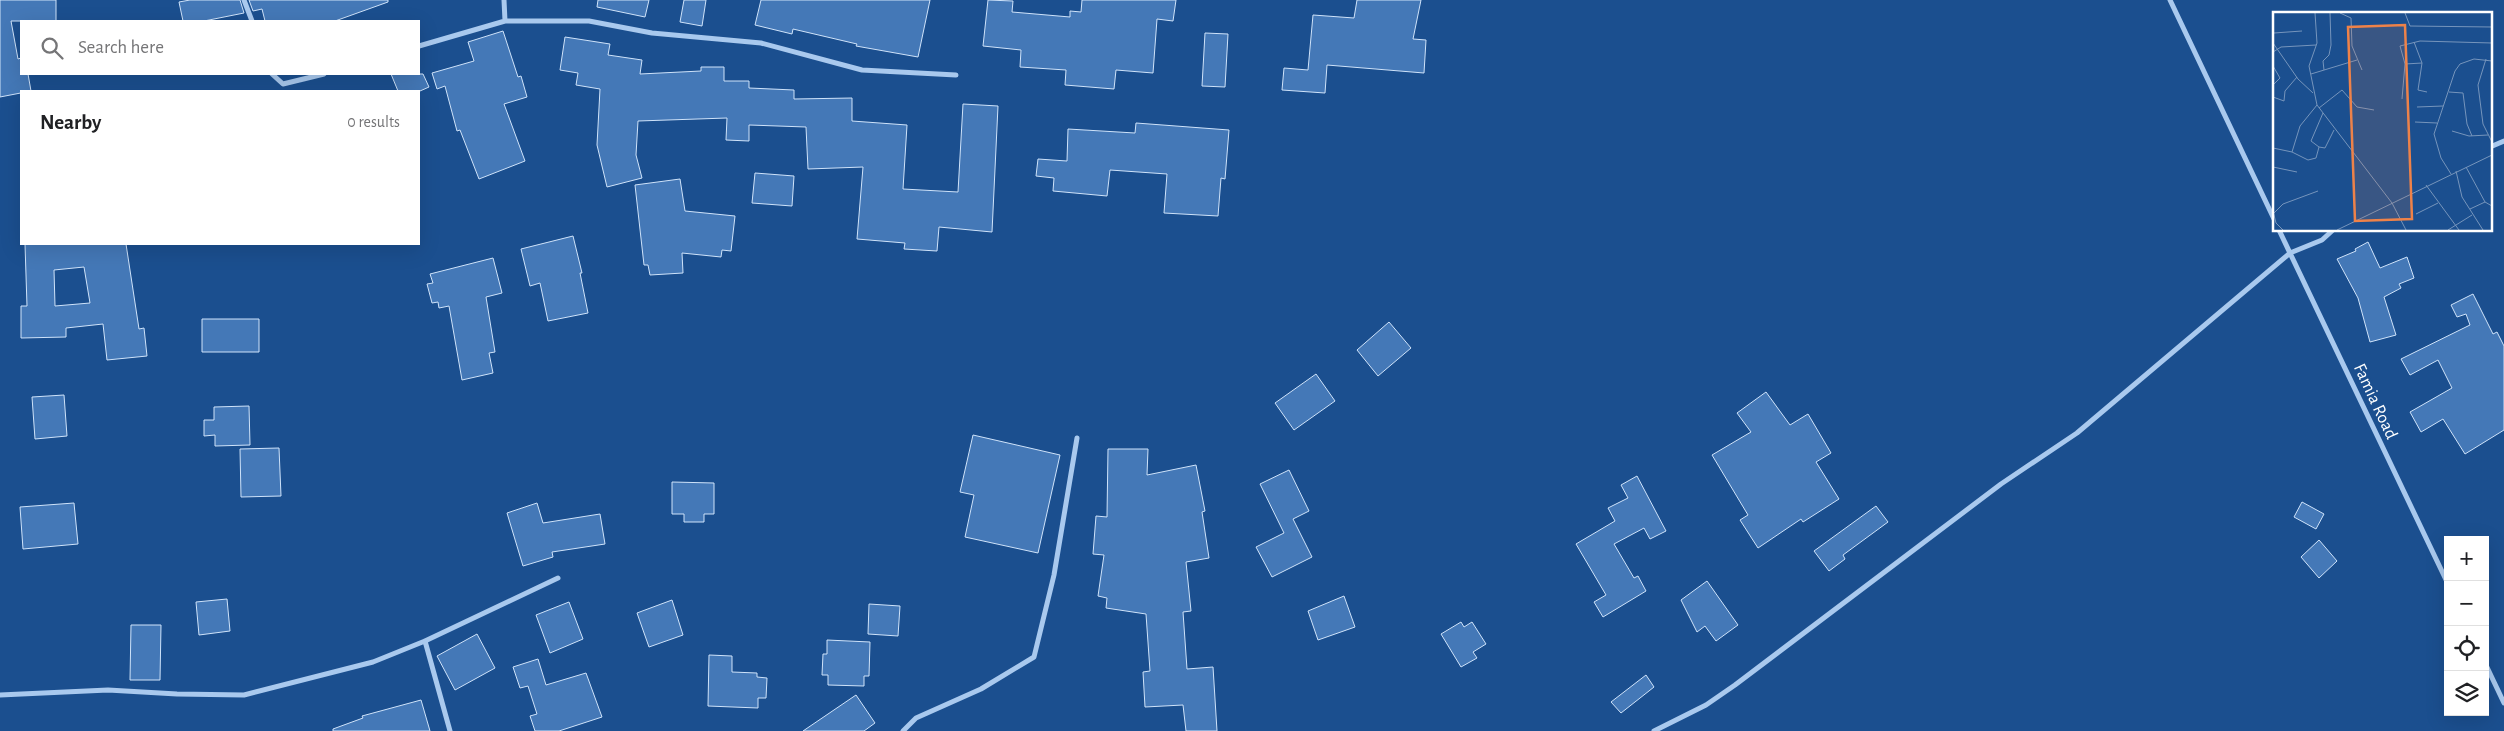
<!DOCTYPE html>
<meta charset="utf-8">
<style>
body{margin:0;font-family:"Alegreya Sans",sans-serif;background:#f2f2f2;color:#202124}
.controls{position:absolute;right:15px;bottom:15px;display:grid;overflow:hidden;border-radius:0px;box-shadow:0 5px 20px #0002}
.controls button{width:45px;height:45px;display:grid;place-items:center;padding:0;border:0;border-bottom:1px solid #e0e0e0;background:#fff;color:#202124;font:25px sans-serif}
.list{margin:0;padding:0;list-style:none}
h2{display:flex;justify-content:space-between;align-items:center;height:65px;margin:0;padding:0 20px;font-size:21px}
h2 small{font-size:16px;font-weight:400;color:#757577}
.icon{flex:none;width:28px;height:28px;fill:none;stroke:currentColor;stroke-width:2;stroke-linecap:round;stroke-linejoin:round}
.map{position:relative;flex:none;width:2504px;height:731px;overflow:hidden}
.search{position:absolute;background:#fff;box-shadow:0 5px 20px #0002;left:20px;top:20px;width:400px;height:55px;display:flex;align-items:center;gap:12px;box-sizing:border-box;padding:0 18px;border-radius:0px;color:#757577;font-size:19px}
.panel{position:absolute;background:#fff;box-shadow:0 5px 20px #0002;left:20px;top:90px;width:400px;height:155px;border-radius:0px}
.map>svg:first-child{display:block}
.building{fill:#4478b7;stroke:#cfe3fa;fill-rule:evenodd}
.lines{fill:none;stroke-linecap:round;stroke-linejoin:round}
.street{stroke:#a9c9ee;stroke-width:5}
.labels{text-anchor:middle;stroke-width:4.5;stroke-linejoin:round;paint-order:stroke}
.street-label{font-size:18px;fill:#fff;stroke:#1b4f8f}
.inset-road{fill:none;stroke:#7695bc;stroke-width:1}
.view{fill:#ee8249;fill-opacity:0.15;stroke:#ee8249;stroke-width:2.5}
.inset-edge{fill:none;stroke:#fff;stroke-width:2.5}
</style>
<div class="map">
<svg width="2504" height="731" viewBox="0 0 2504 731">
<rect width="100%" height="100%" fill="#1b4f8f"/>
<path class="building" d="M0,0H56V21H11L18,59L21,58V74H28L31,91L0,97Z
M190,0H240L244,13L204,21H183L179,2Z
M249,0H388V2L335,21H265L262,9L253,11Z
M598,0H649L645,17L597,7Z
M684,0H706L702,26L680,22Z
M761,0H930L918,57L856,46L857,44L793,29L792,34L755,25Z
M988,0L1013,1L1012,12L1070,17V11L1081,12L1082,0H1176L1173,21L1157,19L1153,73L1116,70L1114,89L1065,85L1066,70L1020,67L1021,50L983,46Z
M1357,0H1421L1413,39L1426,40L1424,73L1327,65L1325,93L1282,90L1284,68L1308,70L1313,15L1354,18Z
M503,31L518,77L521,76L527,97L504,104L525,161L479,179L460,130L457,131L445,86L437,89L432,73L474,61L468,42Z
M1205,33L1228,34L1225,87L1202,86Z
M565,37L610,44L608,55L642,60L640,74L701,71V67H724V81H749V88L794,90V99L852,98V121L907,125L903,189L958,192L963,104L998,106L992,232L939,227L937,251L904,249L905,243L857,239L863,167L808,169L806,127L749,125V141L726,140L727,118L638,121L636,155L642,178L607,187L597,145L600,89L576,85L578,73L560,70Z
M391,74H423L429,87L420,91H398Z
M1136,123L1229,130L1225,179L1221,178L1218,216L1164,213L1167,174L1110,170L1107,196L1053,191L1054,178L1036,176L1038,159L1067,161L1068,129L1135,133Z
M755,173L794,176L792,206L752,203Z
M680,179L685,211L735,216L731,251L722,250L721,257L682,253L683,273L650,275L648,265H644L635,185Z
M573,236L582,273H580L588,313L548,321L540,283L530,286L521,249Z
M2368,242L2380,268L2407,257L2414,278L2399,284L2401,288L2384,297L2396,335L2370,342L2358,298L2337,259L2356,251L2355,249Z
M25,244H126L139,329L144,328L147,356L107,360L103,324L66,328V337L21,338V306H27ZM84,267L90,303L55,306L54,270Z
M493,258L502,293L486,297L495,352L489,353L493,373L462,380L449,306L439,308L438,302L432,303L427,284L433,283L430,274Z
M2473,294L2493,334L2497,332L2504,346V430L2465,454L2443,419L2421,432L2410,412L2452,388L2438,360L2410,375L2401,359L2470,325L2466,314L2457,317L2451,305Z
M202,319H259V352H202Z
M1389,322L1411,348L1378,376L1357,350Z
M1316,374L1335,401L1294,430L1275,403Z
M1766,392L1790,425L1808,414L1831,453L1816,462L1839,499L1803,522L1801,519L1758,548L1740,520L1748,515L1712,455L1751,432L1737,413Z
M64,395L67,436L35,439L32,397Z
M249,406L250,445L215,446V435L204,436V420H214V407Z
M973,435L1060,455L1038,553L965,537L974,495L960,492Z
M279,448L281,496L241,497L240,449Z
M1108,449H1148L1147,475L1196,465L1205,511L1202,512L1209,558L1186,562L1191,611L1183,612L1187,669L1213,667L1217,731H1186L1183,705L1145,707L1143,672L1150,671L1146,614L1106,608L1107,598L1098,596L1104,555L1093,554L1096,516L1107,517Z
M1289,470L1309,511L1293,519L1312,557L1272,577L1256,547L1284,533L1260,484Z
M1637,476L1666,531L1650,539L1644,528L1614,544L1634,578L1638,576L1646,591L1603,617L1594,602L1606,595L1576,544L1615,521L1608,508L1628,498L1621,485Z
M672,482L714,483V514H704V522H684V514H672Z
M2302,502L2324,514L2316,529L2294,517Z
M74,503L78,544L23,549L20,507Z
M537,503L543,523L600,514L605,544L552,552L553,557L523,566L507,513Z
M1876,506L1888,522L1843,555L1845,559L1829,571L1814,551Z
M2319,540L2337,561L2319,578L2301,557Z
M1707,581L1738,625L1716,641L1705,626L1697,632L1681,600Z
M1344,596L1355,627L1318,640L1308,611Z
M227,599L230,631L199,635L196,602Z
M672,600L683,635L649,647L637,613Z
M569,602L583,639L550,653L536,615Z
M869,604L900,606L898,636L868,634Z
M1461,622L1464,627L1472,622L1486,644L1473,652L1477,658L1461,667L1441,634Z
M131,625H161L160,680H130Z
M477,634L495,668L455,690L437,656Z
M827,640L870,642L869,676H864V686L828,685V675H822L823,654H827Z
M709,655L732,656V672L757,673V677L767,678L766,698H758V708L708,706Z
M538,659L546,685L586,673L602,717L559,731H535L530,716L537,714L528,686L520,688L513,667Z
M1646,675L1654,687L1621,713L1611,702Z
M856,695L875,723L864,731H803Z
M421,700L430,731H333V729L363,718L362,716Z"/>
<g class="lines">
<path class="street" d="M244,0L252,21
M504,0L505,21
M2170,0L2274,219
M419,46L505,21H589L652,33L761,43L862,70L956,75
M272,74L283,84L324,74
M2490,147L2504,141
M2279,230L2448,584
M425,641L450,731
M2485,663L2504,703
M0,695L108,690L177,694L244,695L373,662L425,641L558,578
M903,731L916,718L981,689L1034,657L1054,575L1077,438
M1654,731L1706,705L1735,685L2001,484L2077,433L2290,253L2322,240L2333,230"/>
</g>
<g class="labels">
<g class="street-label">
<text transform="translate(2376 401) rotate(65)" y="6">Famia Road</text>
</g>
</g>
<g transform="translate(2273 12)">
<rect width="219" height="219" fill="#1b4f8f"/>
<path class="inset-road" d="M42,1L44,31L36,54L44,93L119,191L133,218M67,1L78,6L79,34L89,58M132,1L137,14L219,15M1,21L29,19M0,22V1M141,30L149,51L145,78L154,80M0,31L25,67L40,81M0,40L8,35L43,33M213,47L205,73L210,112L219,130M132,52L149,51M0,54L7,66L0,73M51,58L50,49L56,43L58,33L57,1M38,62L84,48M176,80L190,81L194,112L199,124M0,85L11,89L12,79L24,65M129,87L132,52L127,34L147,29L219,31M144,95L170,94M46,96L69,78L84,95L101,98M142,110L164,111M179,119L196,124L215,123M46,135L52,136L61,118M0,136L19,140L27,114L44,93M19,140L35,148L43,146L46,135L38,129L50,101M0,155L24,160M193,155L212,190L219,194M183,159L189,185L210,218M178,162L168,146L161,122L182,59L187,52L201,47L219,49M153,173L186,218M197,197L212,190M0,199L3,211L10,218M0,202L10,192L45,179M143,202L165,191M64,218L219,143M175,218L199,203"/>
<path class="view" d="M132,13L139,207L82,209L75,15Z"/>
<rect width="219" height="219" class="inset-edge"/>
</g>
</svg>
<div class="controls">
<button>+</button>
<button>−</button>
<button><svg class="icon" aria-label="locate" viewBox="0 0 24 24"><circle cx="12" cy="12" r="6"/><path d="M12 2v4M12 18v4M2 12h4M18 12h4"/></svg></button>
<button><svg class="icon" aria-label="layers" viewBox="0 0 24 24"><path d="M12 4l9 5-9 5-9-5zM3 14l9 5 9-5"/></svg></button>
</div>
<div class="search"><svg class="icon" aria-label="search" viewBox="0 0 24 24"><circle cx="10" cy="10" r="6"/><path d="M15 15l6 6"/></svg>Search here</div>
<section class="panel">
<h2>Nearby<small>0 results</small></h2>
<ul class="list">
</ul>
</section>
</div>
